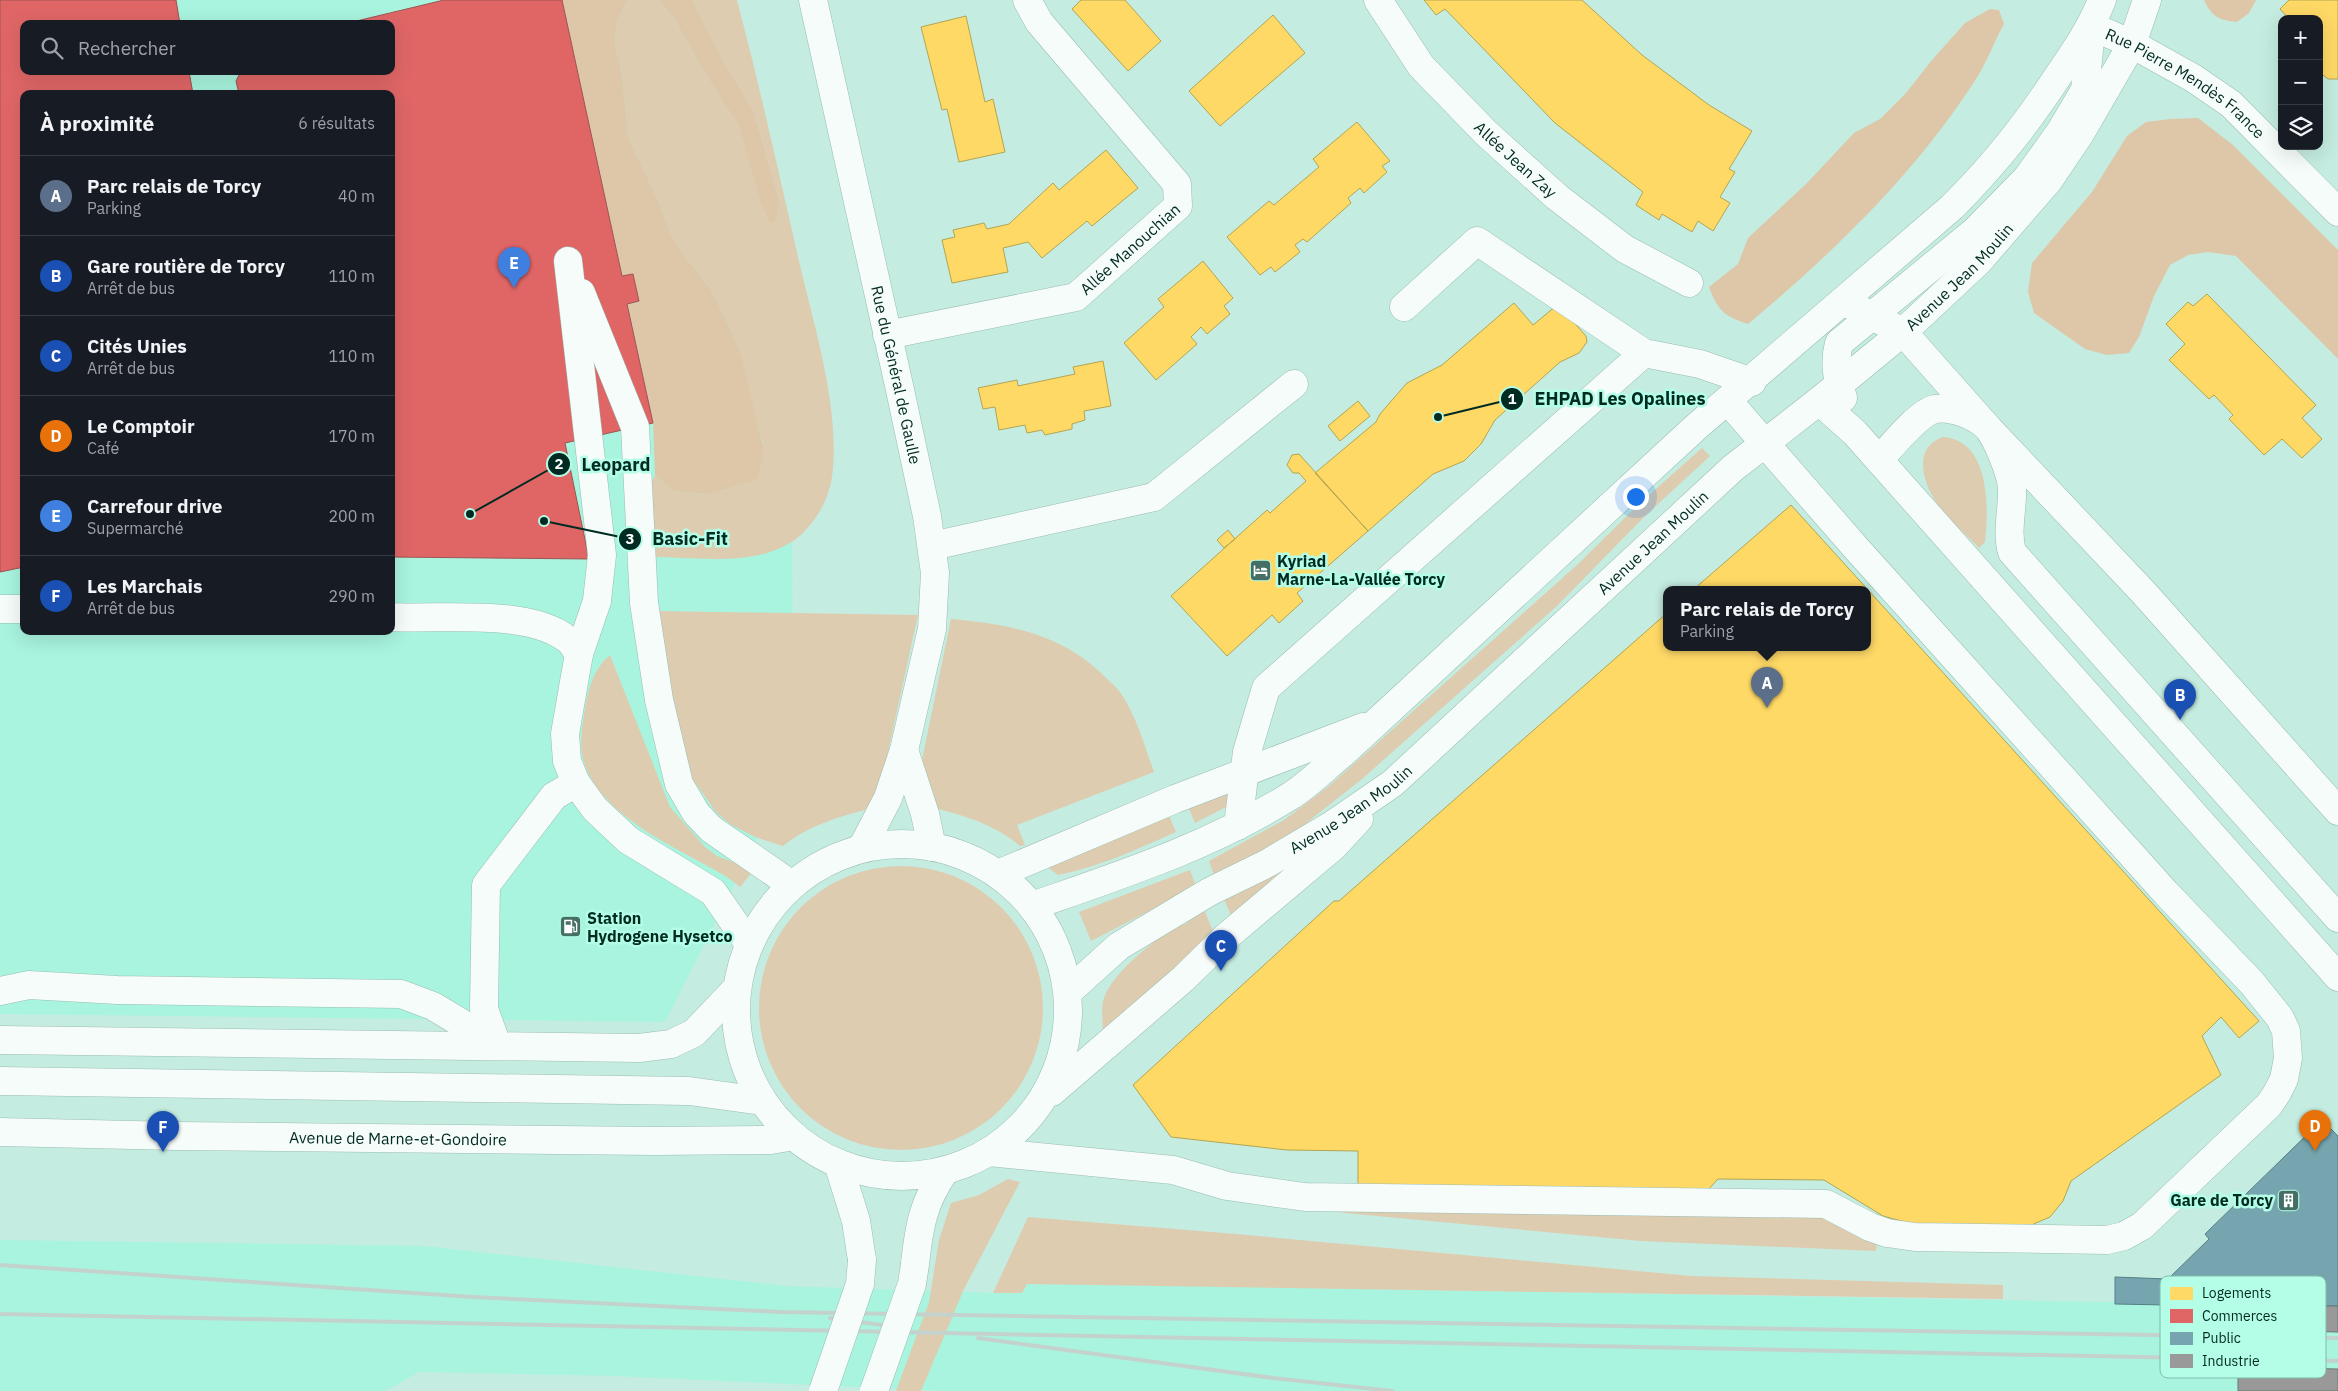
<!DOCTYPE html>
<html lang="fr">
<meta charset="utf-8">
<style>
body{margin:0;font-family:"IBM Plex Sans",sans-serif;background:#242831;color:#f1f3f6}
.controls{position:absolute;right:15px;top:15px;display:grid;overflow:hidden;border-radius:10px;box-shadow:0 5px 20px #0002}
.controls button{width:45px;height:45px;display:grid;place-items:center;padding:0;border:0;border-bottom:1px solid #363941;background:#171b24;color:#f1f3f6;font:25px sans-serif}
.you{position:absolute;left:1635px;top:496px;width:18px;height:18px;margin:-12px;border:4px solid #fff;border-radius:50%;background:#1a73e8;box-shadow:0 0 0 8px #1a73e833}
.badge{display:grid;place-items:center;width:32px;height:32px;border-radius:50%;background:#1a73e8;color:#fff;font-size:16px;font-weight:700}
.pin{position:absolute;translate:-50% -41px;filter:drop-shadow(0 1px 2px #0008)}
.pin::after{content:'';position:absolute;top:26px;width:18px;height:15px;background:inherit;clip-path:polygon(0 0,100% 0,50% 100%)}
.popup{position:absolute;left:1663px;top:586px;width:208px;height:65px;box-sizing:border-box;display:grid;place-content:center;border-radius:10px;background:#171b24;filter:drop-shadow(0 1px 4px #0005);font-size:16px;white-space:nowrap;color:#9ea1a6}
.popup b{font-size:19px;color:#f1f3f6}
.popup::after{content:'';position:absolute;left:50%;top:100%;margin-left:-10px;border:10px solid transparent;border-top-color:#171b24}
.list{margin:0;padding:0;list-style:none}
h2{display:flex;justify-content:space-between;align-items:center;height:65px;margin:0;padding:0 20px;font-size:21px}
h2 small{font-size:16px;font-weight:400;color:#9ea1a6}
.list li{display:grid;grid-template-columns:32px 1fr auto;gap:15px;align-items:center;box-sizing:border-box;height:80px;padding:0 20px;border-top:1px solid #363941}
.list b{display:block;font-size:19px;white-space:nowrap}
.list p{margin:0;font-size:16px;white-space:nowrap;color:#9ea1a6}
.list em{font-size:16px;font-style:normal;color:#9ea1a6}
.icon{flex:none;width:28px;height:28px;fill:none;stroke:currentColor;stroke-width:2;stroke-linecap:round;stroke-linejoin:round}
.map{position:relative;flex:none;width:2338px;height:1391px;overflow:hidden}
.search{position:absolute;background:#171b24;box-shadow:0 5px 20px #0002;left:20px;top:20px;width:375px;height:55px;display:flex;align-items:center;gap:12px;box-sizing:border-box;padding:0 18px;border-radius:10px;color:#9ea1a6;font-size:19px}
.panel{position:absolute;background:#171b24;box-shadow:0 5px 20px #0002;left:20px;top:90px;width:375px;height:545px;border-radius:10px}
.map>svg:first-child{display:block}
.built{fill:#a8f4de;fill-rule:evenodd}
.green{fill:#deccb1}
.forest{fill:#ddc7a8}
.homes{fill:#ffd966;stroke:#b2a552}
.shops{fill:#e06666;stroke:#9d5452}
.public{fill:#76a5af;stroke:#538085}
.industry{fill:#999;stroke:#6b7875}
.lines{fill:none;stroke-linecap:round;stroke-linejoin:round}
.minor-casing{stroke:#99bdb2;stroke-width:29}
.minor{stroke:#f6fcfa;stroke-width:28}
.rail{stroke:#c4d2cd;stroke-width:4}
.minor-bridge-casing{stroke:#99bdb2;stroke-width:29;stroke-linecap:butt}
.minor-bridge{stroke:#f6fcfa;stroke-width:28}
.labels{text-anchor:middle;stroke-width:5;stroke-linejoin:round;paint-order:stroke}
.street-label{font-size:16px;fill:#002b22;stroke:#b4fde6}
.poi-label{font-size:16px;font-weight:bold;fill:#002b22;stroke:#b4fde6;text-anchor:start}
.key{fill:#b4fde6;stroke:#7ebeab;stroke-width:1}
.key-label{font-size:14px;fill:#002b22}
.leader{fill:none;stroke:#002b22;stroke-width:2}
.callout-dot{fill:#002b22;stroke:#b4fde6;stroke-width:2}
.mark-label{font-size:15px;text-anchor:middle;font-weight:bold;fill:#fff}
.callout-label{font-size:18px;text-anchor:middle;font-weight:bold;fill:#002b22;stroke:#b4fde6;stroke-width:5;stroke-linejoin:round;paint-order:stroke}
</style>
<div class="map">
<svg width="2338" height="1391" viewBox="0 0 2338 1391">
<rect width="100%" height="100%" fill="#c5ece0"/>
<path class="built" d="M0,0H698L792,460L793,768L665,1022L0,1014ZM24,24H391V71H24ZM24,94H391V631H24Z
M0,1240L424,1246L786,1286L993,1293H1022L1026,1283L2338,1306V1391H944L614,1376L419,1372L385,1391H0Z"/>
<path class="green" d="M627,0H659L675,20L702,69L740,125L761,205L770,222L776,221L780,202L753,109L725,64L692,0H737C760,87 779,174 799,261C814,326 841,411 832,477C829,498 818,518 803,533C765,569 699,557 651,557L646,493L655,475L674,491L709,494L755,480L763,442L759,432L735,339L711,289L685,257L669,231L660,204L628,137L622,73L614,41L618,20Z
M1943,437C1990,440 1989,508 1985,542L1979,548C1965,533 1947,519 1936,502C1922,481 1913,447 1943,437Z
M1702,448L1710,456L1644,517L1557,606L1362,779L1300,828L1215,878L1209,861L1284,820L1329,786L1577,565L1640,503Z
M657,611L918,615L883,775L870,809C839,816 808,826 783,846L755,837L730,824L716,812L691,777L666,675Z
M951,619C1007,624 1059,633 1101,673C1108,680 1117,687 1122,695C1137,718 1145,747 1154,772L1017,825L1025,845L1020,846C997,826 967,816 938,809L922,773V760Z
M610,655L670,807L705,847L717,856L754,870L740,887L727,877C681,849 605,820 585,765C579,749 581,733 584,716C587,693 592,670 610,655Z
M1231,792L1228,806L1195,823L1187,804Z
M1168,813L1176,832C1137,849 1100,867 1058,875L1039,861Z
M1303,854L1232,918L1224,899Z
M759 1008a142 142 0 1 1 284 0a142 142 0 1 1-284 0Z
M1190,870L1196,887L1091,941L1079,912Z
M1204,909L1214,934L1102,1033C1104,1022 1100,1008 1104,998C1113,971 1158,938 1181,922L1184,925Z
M1008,1179L1020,1182L964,1289L921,1391H896L929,1302L939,1240L951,1203L979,1195Z
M1339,1208L1820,1215L1877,1241L1876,1251L1641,1241L1345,1213L1340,1212Z
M1028,1217L1236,1234L1692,1276L2003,1285V1299L1027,1284L1022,1293H993Z"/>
<path class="forest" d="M562,0H627L618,20L614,41L622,73L628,137L660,204L669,231L685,257L711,289L735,339L743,362L759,432C767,449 762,464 756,480L709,494L674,491L655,475L653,423L627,304L639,301L633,274L622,276Z
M659,0H692L725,64L753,109L780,202L776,221L770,223L761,205L739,125L702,69L675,20Z
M2204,0H2256L2249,13L2237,22C2219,20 2212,17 2204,0Z
M1990,9L1999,10L2004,24C1994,42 1987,62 1976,79C1915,174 1834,252 1748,324C1724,316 1718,311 1709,287L1738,264L1748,238L1806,184L1854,133L1880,119L1906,93L1932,60L1965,23Z
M2198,118L2233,145L2338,250V359L2236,256L2208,252L2188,255L2170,265L2154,296L2139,337L2129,353L2107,355L2085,349L2034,313L2028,292L2032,263L2092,192L2127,136L2146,122L2170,119Z"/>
<path class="homes" d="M1081,0H1125L1161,41L1128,71L1072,9Z
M1424,0H1582L1642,55L1709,105L1752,131L1729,169L1735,172L1720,197L1730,203L1713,231L1698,221L1692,232L1662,214L1659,220L1636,205L1643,192L1555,123L1445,9L1436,15Z
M2289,0H2338V79H2328L2319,72V19H2289L2280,9Z
M1273,15L1305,53L1220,126L1189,91Z
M966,16L985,102L993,99L1005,152L959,162L947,109L942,110L921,27Z
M1357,122L1390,161L1382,166L1387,172L1364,193L1360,188L1348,198L1351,203L1307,242L1303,239L1295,245L1300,252L1275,272L1271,267L1260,275L1227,237L1269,201L1274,205L1319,167L1313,159Z
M1106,150L1138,188L1092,226L1087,221L1042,258L1028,242L1003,248L1008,272L952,283L942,240L955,237L953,230L984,223L987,229L1009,224L1053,183L1059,190Z
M1203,261L1233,298L1224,306L1230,314L1207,334L1201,327L1191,337L1197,344L1156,380L1124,343L1164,307L1158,299Z
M2207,294L2316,405L2302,418L2322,439L2302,458L2282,439L2264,455L2229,419L2233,415L2214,395L2209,399L2169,360L2185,344L2166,324L2188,302L2193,306Z
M1514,303L1533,325L1556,306L1561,308L1586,336L1587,342L1579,353L1560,362L1495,420L1481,444L1464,461L1433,474L1368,531L1315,473L1376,422L1380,414L1407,383L1442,365Z
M1103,361L1111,406L1084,411L1085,420L1072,424V429L1045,435L1042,430L1027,433L1025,425L999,430L995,407L983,409L978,388L1017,380L1018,386L1075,374L1073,367Z
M1358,401L1370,416L1340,441L1328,426Z
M1299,454L1368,531L1297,593L1303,601L1279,623L1272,615L1227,656L1171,596L1267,510L1270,513L1306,481L1299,473H1293L1287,465L1292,455Z
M1791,505L2259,1021L2239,1038L2221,1017L2202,1036L2221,1075L2071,1181L2063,1201L2050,1217L2029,1226L1916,1225L1883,1216L1824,1180L1718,1179L1705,1193L1358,1188V1151L1287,1150L1171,1137L1133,1085L1334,901H1339L1667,613V647H1867V589H1694Z
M1228,530L1235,539L1224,548L1217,540Z"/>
<path class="shops" d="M0,0H176L180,24H24V71H189L193,94H24V567L0,572Z
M444,0H562L622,276L633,274L639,301L627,304L653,423L565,443L589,559L391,557V94H239L236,81L241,71H391V24H344Z"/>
<path class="public" d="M2322,1120L2338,1136V1306L2168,1305V1297L2177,1288L2168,1279L2209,1239L2205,1234Z
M2115,1277L2168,1279L2177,1288L2168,1297V1305L2115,1304Z"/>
<path class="industry" d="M2240,1306H2338V1332L2239,1330Z
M2238,1367L2338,1369V1391H2238Z"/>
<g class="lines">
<defs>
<g id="minor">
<path id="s1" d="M813,0L900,390L927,516L935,573L932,629L904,750L888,798L862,848"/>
<path id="s2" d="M1378,0L1421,66L1486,133L1557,197L1625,249L1689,283"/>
<path id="s3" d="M2091,26L2132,44L2193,78L2231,104L2338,212"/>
<path d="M568,261L602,555L597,601L579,654L574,682L565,734L567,761L576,783L595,809L628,840L713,892L749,944"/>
<path d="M581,293L635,427L644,603L659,700L679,784L696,813L711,829L792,885"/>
<path d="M1843,301L1903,332L1988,428L2144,593L2338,811"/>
<path d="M1404,307L1477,241L1644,353L1700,364L1752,382"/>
<path id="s4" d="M887,335L1076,297L1178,206L1177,184L1039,22L1027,0"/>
<path d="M1843,398C1837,379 1834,362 1839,343L1975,231L2027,178L2060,132L2085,90L2091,30"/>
<path d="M1819,401L1855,433L2338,977"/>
<path d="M1879,460C1892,446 1918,413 1935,409C1952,406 1977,416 1988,428C1997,439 2011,473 2012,488C2013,509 2006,531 2012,552L2338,918"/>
<path d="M932,546L1154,497L1294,384"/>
<path d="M0,609H24"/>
<path d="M391,617C440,620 527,608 567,639C572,642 575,649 579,654"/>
<path d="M904,750L925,814L932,847"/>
<path d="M1238,826L1247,752L1266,688L1644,353"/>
<circle cx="902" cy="1010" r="166"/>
<path d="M998,874L1175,799L1363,727"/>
<path d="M1032,906C1121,875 1211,846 1292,795C1310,783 1326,767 1342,754L1696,427L1952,207C1994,165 2025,126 2058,76C2075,51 2091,28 2102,0"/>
<path d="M0,991L29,985L117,990L401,994L433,1006L496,1044"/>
<path id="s5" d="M1068,992L1119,946L1209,892L1268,863L1332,825L1393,783L1733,468L1819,401L1903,332L1978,262L2049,180L2080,134L2132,44L2147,0"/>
<path d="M0,1040L639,1048L671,1044L694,1033L737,988"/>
<path d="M497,1045L484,1009L486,885L554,796L576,783"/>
<path d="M0,1081L689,1091L762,1101"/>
<path d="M1052,1092L1183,979L1226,937L1334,846L1359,819"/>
<path id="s6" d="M0,1132L177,1136L655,1141L771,1140L794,1136"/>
<path d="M988,1152L1173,1170L1227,1186L1305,1197L1826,1204L1870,1227L1887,1233L1915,1237L2107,1240L2124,1236L2142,1226L2269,1105L2277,1093L2284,1079L2288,1058L2286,1031L2280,1018L2252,983L2166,893L1856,548L1728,401"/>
<path d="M838,1163L856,1221L862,1260"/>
<path d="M915,1264C919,1227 923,1202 945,1171"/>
</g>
</defs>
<use href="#minor" class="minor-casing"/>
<use href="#minor" class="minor"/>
<path class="rail" d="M0,1265L473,1297L781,1312L2338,1338
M0,1314L2338,1361
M830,1318L882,1325
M978,1338L1273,1378L1392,1391"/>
<defs>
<path id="minor-bridge" d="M823,1391L860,1284L862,1260
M874,1391L912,1284L915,1264"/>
</defs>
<use href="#minor-bridge" class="minor-bridge-casing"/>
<use href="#minor-bridge" class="minor-bridge"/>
</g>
<defs>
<symbol id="hotel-square" viewBox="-11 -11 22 22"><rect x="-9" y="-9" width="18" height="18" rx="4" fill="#456f64" stroke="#b4fde6"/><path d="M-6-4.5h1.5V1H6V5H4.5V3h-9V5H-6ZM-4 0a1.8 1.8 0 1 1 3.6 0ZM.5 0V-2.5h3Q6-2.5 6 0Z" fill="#fff"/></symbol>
<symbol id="fuel-square" viewBox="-11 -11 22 22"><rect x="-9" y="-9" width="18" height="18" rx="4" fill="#456f64" stroke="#b4fde6"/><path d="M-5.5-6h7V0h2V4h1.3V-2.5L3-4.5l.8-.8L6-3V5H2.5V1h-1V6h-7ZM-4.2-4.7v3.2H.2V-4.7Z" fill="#fff"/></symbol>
<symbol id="building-square" viewBox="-11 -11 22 22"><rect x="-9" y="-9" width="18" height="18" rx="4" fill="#456f64" stroke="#b4fde6"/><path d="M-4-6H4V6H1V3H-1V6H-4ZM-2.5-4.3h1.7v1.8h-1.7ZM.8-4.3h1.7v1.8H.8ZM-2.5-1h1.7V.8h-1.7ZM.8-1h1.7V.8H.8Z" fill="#fff"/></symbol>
</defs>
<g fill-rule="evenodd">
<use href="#hotel-square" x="1248" y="558" width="25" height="25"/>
<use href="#fuel-square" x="558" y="914" width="25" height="25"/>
<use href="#building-square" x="2276" y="1188" width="25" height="25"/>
</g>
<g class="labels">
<g class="street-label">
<text dy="6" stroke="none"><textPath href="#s3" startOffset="111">Rue Pierre Mendès France</textPath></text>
<text dy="6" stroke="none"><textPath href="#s2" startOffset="212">Allée Jean Zay</textPath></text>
<text dy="6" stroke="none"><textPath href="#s4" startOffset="265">Allée Manouchian</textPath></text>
<text dy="6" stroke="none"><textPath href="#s5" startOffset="1148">Avenue Jean Moulin</textPath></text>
<text dy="6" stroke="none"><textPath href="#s1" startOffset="384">Rue du Général de Gaulle</textPath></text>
<text dy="6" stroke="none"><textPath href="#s5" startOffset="742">Avenue Jean Moulin</textPath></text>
<text dy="6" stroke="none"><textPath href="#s5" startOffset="338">Avenue Jean Moulin</textPath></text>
<text dy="6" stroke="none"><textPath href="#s6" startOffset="398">Avenue de Marne-et-Gondoire</textPath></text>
</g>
<g class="poi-label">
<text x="1277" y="567">Kyriad<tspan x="1277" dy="18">Marne-La-Vallée Torcy</tspan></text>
<text x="587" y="924">Station<tspan x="587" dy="18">Hydrogene Hysetco</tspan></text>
<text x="2273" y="1206" text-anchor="end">Gare de Torcy</text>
</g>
</g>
<rect x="2160" y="1276" width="166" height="102" rx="8" class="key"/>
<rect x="2170" y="1287" width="23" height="13" fill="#ffd966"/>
<rect x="2170" y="1309" width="23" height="14" fill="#e06666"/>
<rect x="2170" y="1332" width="23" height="13" fill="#76a5af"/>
<rect x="2170" y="1354" width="23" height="14" fill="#999"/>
<g class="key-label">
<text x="2202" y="1298">Logements</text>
<text x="2202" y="1321">Commerces</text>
<text x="2202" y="1343">Public</text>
<text x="2202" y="1366">Industrie</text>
</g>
<path class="leader" d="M1438 417L1512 399M470 514L559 464M544 521L630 539"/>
<g class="callout-dot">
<circle cx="1438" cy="417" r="5"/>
<circle cx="470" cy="514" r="5"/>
<circle cx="544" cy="521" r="5"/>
<circle cx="1512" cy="399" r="12"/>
<circle cx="559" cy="464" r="12"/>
<circle cx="630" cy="539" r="12"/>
</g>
<g class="mark-label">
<text x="1512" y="404">1</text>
<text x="559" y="469">2</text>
<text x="630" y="544">3</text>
</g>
<g class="callout-label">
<text x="1620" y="405">EHPAD Les Opalines</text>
<text x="616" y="471">Leopard</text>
<text x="690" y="545">Basic-Fit</text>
</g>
</svg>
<div class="controls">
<button>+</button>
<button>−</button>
<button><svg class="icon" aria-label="layers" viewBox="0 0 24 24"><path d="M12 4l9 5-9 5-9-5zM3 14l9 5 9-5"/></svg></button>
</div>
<div class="you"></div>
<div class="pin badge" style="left:1767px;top:708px;background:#5c6f8a">A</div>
<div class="popup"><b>Parc relais de Torcy</b>Parking</div>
<div class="pin badge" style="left:2180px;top:720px;background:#1a4fb4">B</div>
<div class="pin badge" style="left:1221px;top:971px;background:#1a4fb4">C</div>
<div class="pin badge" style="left:2315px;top:1151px;background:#e8710a">D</div>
<div class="pin badge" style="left:514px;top:288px;background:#3f7fe0">E</div>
<div class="pin badge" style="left:163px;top:1152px;background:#1a4fb4">F</div>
<div class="search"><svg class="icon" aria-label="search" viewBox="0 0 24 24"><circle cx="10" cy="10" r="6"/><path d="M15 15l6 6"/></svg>Rechercher</div>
<section class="panel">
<h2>À proximité<small>6 résultats</small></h2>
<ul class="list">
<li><span class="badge" style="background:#5c6f8a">A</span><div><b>Parc relais de Torcy</b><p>Parking</p></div><em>40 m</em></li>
<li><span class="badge" style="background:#1a4fb4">B</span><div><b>Gare routière de Torcy</b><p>Arrêt de bus</p></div><em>110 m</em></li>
<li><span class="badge" style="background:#1a4fb4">C</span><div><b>Cités Unies</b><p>Arrêt de bus</p></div><em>110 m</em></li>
<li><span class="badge" style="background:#e8710a">D</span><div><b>Le Comptoir</b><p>Café</p></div><em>170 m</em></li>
<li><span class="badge" style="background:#3f7fe0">E</span><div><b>Carrefour drive</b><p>Supermarché</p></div><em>200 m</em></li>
<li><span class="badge" style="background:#1a4fb4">F</span><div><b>Les Marchais</b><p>Arrêt de bus</p></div><em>290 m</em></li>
</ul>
</section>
</div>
